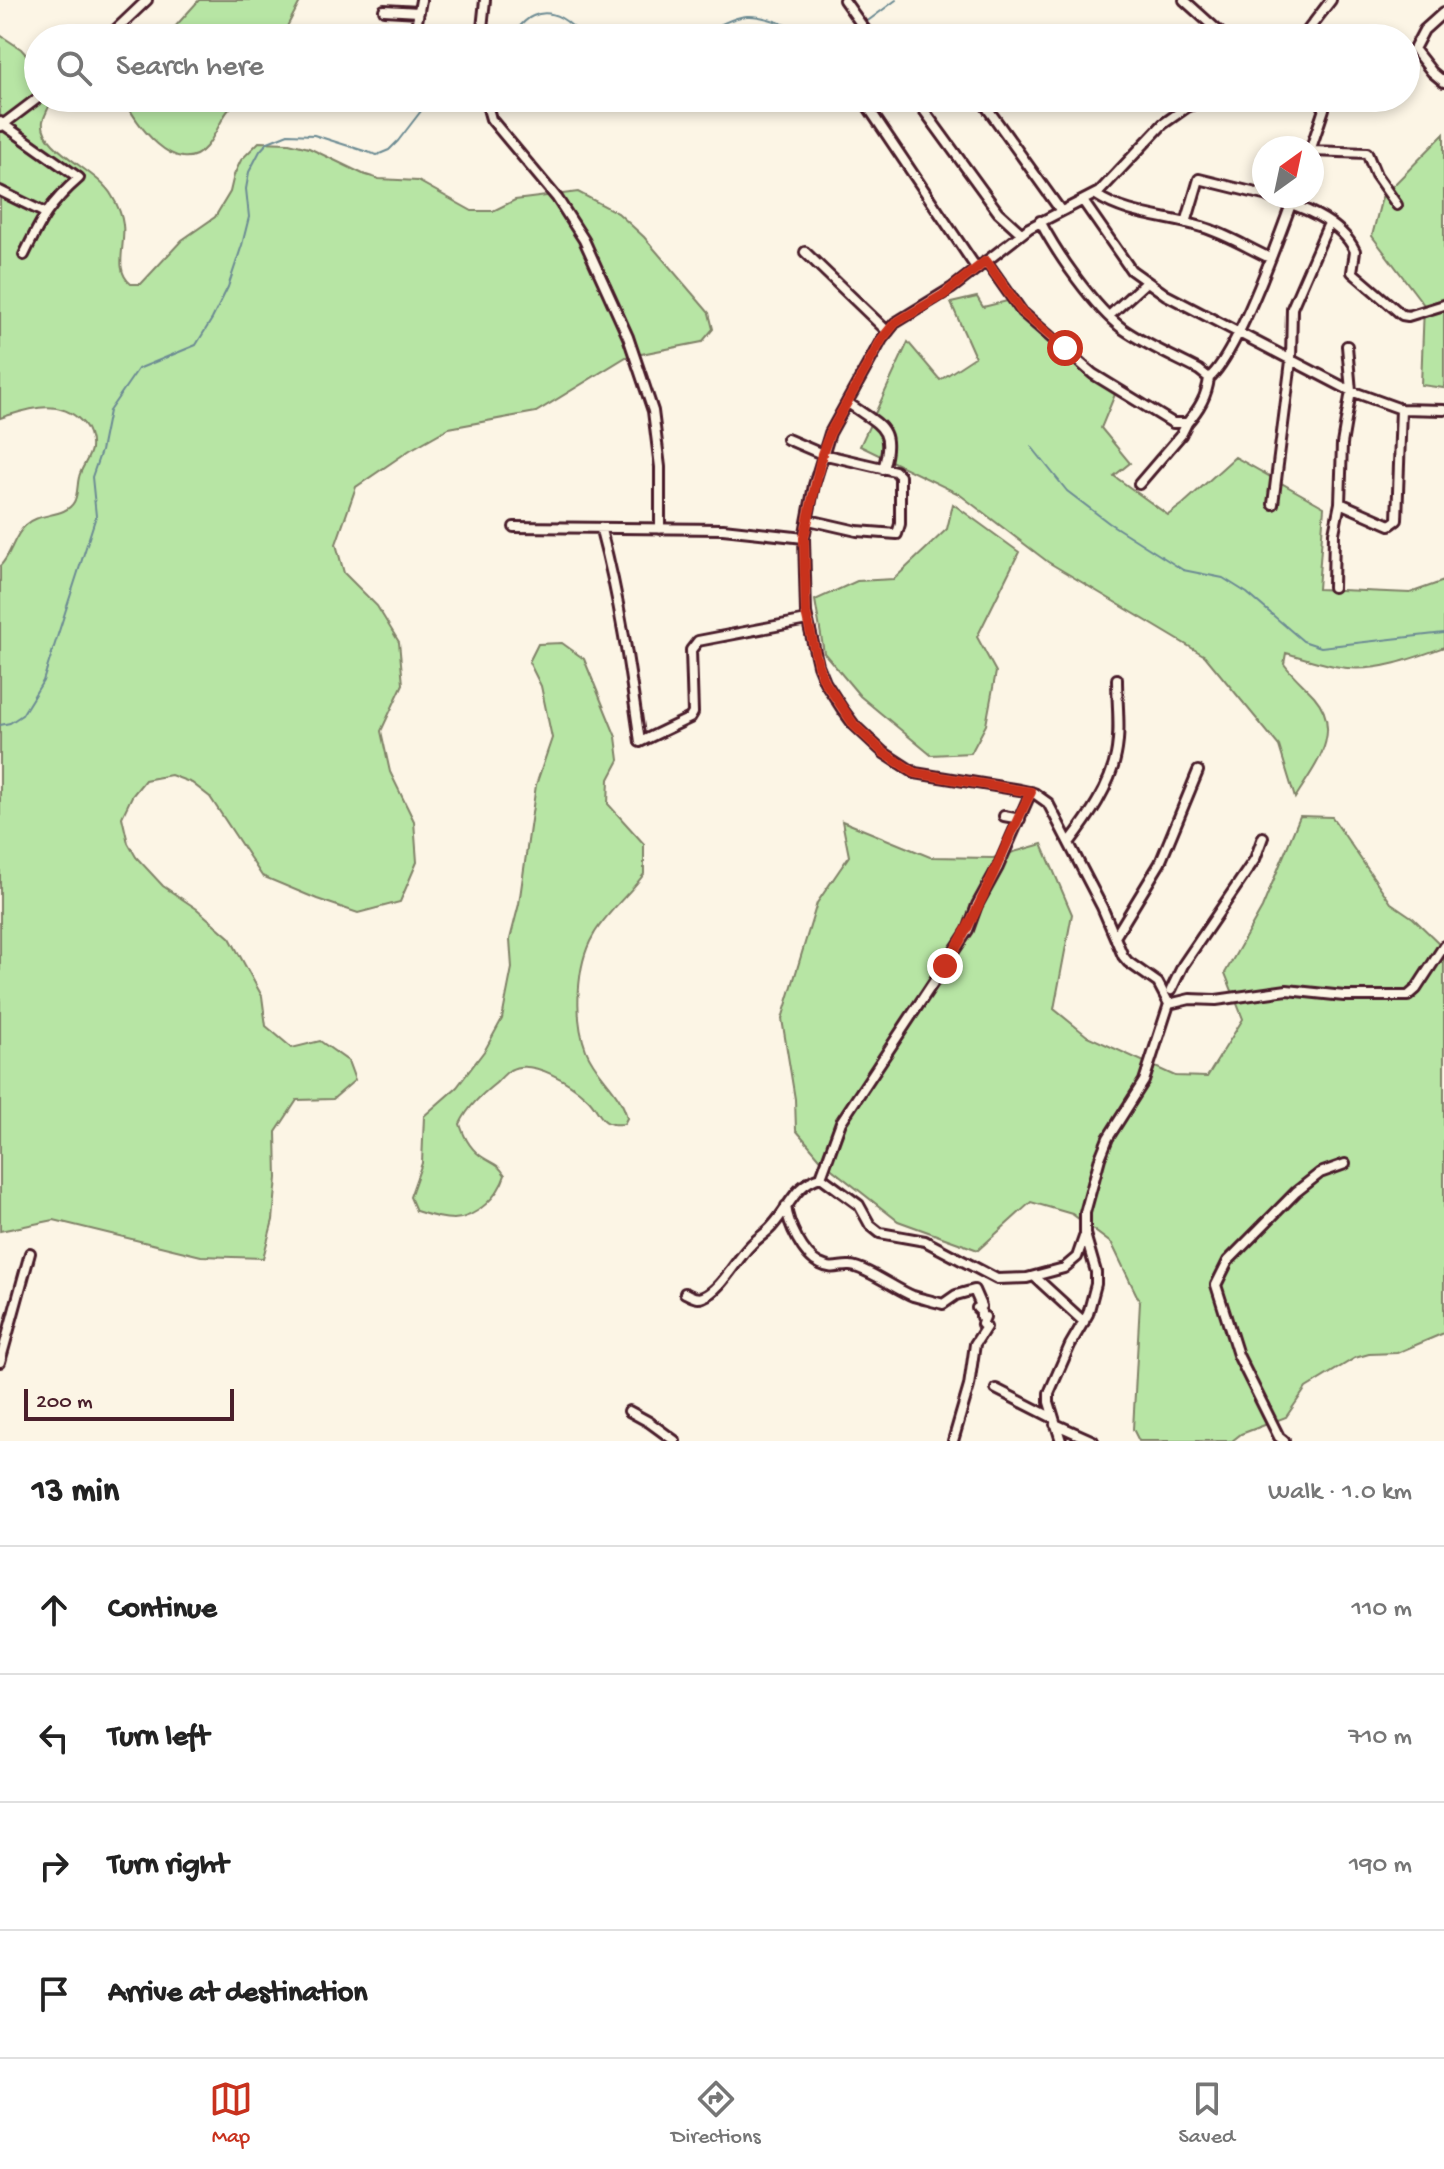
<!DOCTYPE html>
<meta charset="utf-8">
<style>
body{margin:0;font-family:"Gochi Hand",sans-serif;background:#f6f6f6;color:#222}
.compass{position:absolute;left:1252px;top:136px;width:72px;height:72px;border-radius:50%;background:#fff;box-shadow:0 4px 12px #0003;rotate:33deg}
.scale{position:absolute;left:24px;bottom:20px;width:210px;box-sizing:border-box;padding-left:8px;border:4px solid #4a1f2b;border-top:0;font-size:22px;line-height:28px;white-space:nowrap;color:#4a1f2b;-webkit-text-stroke:6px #fcf5e5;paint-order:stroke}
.stop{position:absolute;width:24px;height:24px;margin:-18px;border:6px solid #c8321e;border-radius:50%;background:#fff}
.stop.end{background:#c8321e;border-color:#fff;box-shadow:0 2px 8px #0008}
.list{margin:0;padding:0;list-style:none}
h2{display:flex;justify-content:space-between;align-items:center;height:104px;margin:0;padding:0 32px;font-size:34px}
h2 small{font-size:26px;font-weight:400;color:#767676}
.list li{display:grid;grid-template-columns:52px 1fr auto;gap:24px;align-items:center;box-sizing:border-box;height:128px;padding:0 32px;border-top:2px solid #e0e0e0}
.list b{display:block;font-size:30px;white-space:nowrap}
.list em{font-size:26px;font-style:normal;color:#767676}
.icon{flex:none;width:44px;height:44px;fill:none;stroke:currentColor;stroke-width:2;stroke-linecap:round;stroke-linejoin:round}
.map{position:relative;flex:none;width:1444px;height:1441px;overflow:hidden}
.search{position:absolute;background:#fff;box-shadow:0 4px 12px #0003;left:24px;right:24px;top:24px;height:88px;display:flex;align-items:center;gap:20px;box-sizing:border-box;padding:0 28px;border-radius:44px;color:#767676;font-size:30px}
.sheet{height:616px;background:#fff}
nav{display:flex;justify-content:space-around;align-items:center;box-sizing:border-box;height:112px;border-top:2px solid #e0e0e0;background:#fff;font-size:22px;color:#767676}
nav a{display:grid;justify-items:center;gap:4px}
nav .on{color:#c8321e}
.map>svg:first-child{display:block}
.green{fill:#b7e5a4;stroke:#808268;stroke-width:2}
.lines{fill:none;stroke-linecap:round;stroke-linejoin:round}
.stream{stroke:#6c8b93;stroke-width:2}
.minor-casing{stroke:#4a1f2b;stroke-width:14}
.minor{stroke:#fcf5e5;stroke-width:8}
.route{stroke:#c8321e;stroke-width:10}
</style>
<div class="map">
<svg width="1444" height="1441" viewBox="0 0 1444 1441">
<rect width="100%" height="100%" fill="#fcf5e5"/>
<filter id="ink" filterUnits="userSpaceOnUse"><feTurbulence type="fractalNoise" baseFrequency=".0125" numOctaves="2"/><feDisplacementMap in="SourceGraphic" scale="16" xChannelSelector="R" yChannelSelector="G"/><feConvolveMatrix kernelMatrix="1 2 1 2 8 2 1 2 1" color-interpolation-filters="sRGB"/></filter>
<g filter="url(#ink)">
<path class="green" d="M199,0H301L281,38H165Z
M0,35L21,49L38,68V98H53C50,105 45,114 43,121C39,149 98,170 112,196C117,204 122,216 123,225C126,245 113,270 131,284H141L182,240L215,217L230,192L234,175L241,160L259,142L289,143L309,148L363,174L379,179L418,181L472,211H493L515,200L578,192L618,213L644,237L709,313L713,329L702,342L626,357L536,412L449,428L410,450L356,487L336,544L344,573L377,606L399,642L403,684L381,731L390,772L414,821L417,862L400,902L358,913L317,899L262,876L210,797L192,783L171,775L145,780L132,796L122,817L128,843L136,857L163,886L197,909L230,938L262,996L266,1026L292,1048L320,1041L348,1061L355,1080L333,1099L297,1100L276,1132L277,1178L273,1220L263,1258L201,1256L54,1220L0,1231V566C12,554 13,536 26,525C39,512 65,518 74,502C78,495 77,485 79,477C81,468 89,459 91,449C92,439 88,427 81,421C58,398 27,409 0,418Z
M124,98H242C220,112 221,129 206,147C177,181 134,122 124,98Z
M1444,134V388L1421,385L1424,305L1372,236L1382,197Z
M977,297L983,307L1007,301L1069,362L1116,392L1101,428L1130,463L1114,476L1168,515L1183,504L1235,457L1324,507L1318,589L1410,593L1444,581V647C1414,658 1380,671 1347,668C1327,666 1305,658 1286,653L1284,664C1293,676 1304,685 1314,696C1345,732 1314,767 1295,798L1279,746L1205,656L1048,562L959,494L860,446L908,342L940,380L975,357L951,303Z
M953,504L1019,552L977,637L996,672L986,725L971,753L931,755L860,696L824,653L815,600L857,581L894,579L947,529Z
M562,643L584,659L616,737L619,760L609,779L608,804L644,844V874C630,894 604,915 593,936C576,965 574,1019 586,1050C596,1076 621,1091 627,1118L624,1124C598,1127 602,1112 587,1098C571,1083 532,1058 510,1070C505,1073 500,1079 496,1083C481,1095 468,1107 460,1124C464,1137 472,1151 484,1158C495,1165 497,1163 505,1175C499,1195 477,1218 454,1219C441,1219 428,1215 416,1211L410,1197L422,1163L424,1116L457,1087L485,1050L502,1019L512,968L510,939L519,904L536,785L552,738L541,686L529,662L538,644Z
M1300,816L1332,817L1391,903L1413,918L1444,948V1333L1397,1353L1369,1354L1355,1358L1306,1388L1286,1417L1241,1434L1232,1441H1139L1133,1429L1140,1302L1112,1244L1072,1214L1031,1202L978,1250L898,1221L824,1163L796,1130L795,1099L782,1019L817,903L849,856L842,821L930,857L993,858L1042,844L1072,914L1054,1009L1087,1036L1175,1076L1207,1077L1243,1019L1225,973L1262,908Z"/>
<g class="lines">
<path class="stream" d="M865,23L896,0
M510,38C516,31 524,19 533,16C553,7 572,23 582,38
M696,38C712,29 729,18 747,16C776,14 816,45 844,37C849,36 856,30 860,27
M1031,446L1067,491L1109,523L1183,570L1223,578L1247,593L1303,641L1321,647L1444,633
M0,725L10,723L22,715L43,681L96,516L92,477L101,451L109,411L138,369L196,345L212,319L228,287L242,245L249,217L246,189L249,172L260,151L268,142L288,134L314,135L377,155L389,150L398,141L431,98"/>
<defs>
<path id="minor" d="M844,0L871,38
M1184,0L1226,38
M384,10L419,12
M1444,12L1424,30L1414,49L1432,72L1444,82
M107,38L147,0
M414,38L421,0
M481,38L485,0
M1302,38L1331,0
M485,98L491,119L557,198L584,240L628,337L653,411L660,467V529
M915,98L998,212L1021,233
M980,98L1061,211
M864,101L977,269
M0,122L79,178C49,204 41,220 24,255
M1,126L38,98
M1311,148L1324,109
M1312,151L1367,153L1376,175L1397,205
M0,191L45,213
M1096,195C1128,216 1166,216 1202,227C1226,234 1248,248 1270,258
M1267,196C1297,205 1341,220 1355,251L1352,272L1402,315L1408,316L1444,305
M1083,201L1131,270L1166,295L1351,391L1401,409L1444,410
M1040,221C1057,254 1094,307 1123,329C1146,345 1174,357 1199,370L1209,378C1237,355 1280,235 1294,196
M1186,223L1199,179L1264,195
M805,252L888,332
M986,261L1022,312L1093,374L1173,423H1187C1199,409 1207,396 1209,378
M1109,316L1145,283
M1347,346L1351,391L1342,444L1340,503L1390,525L1397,520L1401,409
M847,402C879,426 896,426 883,469
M787,439L822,454L895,471L900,476V524L897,534L857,531L809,520
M1139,484L1181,435L1187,423
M1273,504L1291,361L1292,308L1329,223
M514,527L723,529L804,538
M601,530C620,600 630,671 640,742L690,718L693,713L691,650L698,641L807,620
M1333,587L1334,533L1340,503
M1004,816L1020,819
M1069,843C1088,818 1110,787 1116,755C1121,731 1117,704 1117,679
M1115,937L1160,863L1198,771
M1171,990L1183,965L1255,859L1263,837
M1169,1004L1190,999L1216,1000L1287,990L1344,996H1408L1416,989L1444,946
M821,1177L841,1122L968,930L977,905L998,867L1031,792
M786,1206C788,1224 803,1256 820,1264C833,1271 840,1265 850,1266C866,1267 897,1290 913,1296C923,1299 933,1301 943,1304L956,1295L974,1290L981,1306L977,1308L981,1312V1317H985L982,1324L986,1327L975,1344L969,1386L953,1441
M1035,1277L1084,1322
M685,1293C690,1295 696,1300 703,1297C721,1290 736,1260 750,1246C757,1238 767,1233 773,1225C790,1206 795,1184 821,1177L859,1205L870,1225L880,1233L925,1241L997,1279L1027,1278L1064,1268L1077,1257L1084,1237
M0,1362L30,1253
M996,1389L1053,1418
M629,1411L649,1422L675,1441
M1055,1424L1093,1441
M1061,1441L1049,1402V1393L1070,1345L1088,1314L1096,1284V1272L1085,1234V1213L1100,1158L1108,1138L1144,1081L1169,1004L1158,983L1128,962L1123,956L1102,907L1048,803L1034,793L1020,790L915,773L884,753L854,725L843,710L825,682L818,665L806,613L804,538L814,485L830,433L882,339L895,323L952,288L1029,228L1099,192L1163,124L1187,107L1207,98
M1284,1441L1279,1437L1238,1355L1216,1285L1228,1261L1296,1192L1320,1173L1345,1164"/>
</defs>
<use href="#minor" class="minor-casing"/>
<use href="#minor" class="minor"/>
</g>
</g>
<g class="lines" filter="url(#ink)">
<path class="route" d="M945,966C980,912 1002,850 1031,792L915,773L884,753L854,725L825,682L818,665L806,613L804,538L822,454L830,433L882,339L895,323L943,295L986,261L1022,312L1065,348"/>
</g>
</svg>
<svg class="compass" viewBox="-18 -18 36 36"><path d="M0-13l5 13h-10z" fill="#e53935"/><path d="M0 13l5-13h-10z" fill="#767676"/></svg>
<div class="scale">200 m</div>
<div class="stop" style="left:1065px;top:348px"></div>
<div class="stop end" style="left:945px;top:966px"></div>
<div class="search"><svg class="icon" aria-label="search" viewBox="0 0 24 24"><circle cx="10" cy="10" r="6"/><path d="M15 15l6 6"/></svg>Search here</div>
</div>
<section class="sheet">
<h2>13 min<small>Walk · 1.0 km</small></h2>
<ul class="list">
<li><svg class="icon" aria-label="ahead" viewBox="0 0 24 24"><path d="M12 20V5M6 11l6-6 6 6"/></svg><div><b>Continue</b></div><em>110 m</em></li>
<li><svg class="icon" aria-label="left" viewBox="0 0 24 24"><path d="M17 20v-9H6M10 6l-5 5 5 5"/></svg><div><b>Turn left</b></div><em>710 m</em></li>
<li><svg class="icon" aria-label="right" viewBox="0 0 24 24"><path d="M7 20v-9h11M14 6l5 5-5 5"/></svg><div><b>Turn right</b></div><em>190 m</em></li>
<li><svg class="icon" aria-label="arrive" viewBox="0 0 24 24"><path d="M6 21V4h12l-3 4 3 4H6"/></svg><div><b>Arrive at destination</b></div></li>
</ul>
</section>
<nav>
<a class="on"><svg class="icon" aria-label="map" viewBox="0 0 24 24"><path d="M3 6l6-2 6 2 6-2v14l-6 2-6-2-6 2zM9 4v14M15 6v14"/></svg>Map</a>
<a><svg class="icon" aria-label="directions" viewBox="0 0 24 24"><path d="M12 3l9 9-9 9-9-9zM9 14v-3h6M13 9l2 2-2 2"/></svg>Directions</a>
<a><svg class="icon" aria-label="saved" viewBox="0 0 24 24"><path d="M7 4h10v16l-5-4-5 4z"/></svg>Saved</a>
</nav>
